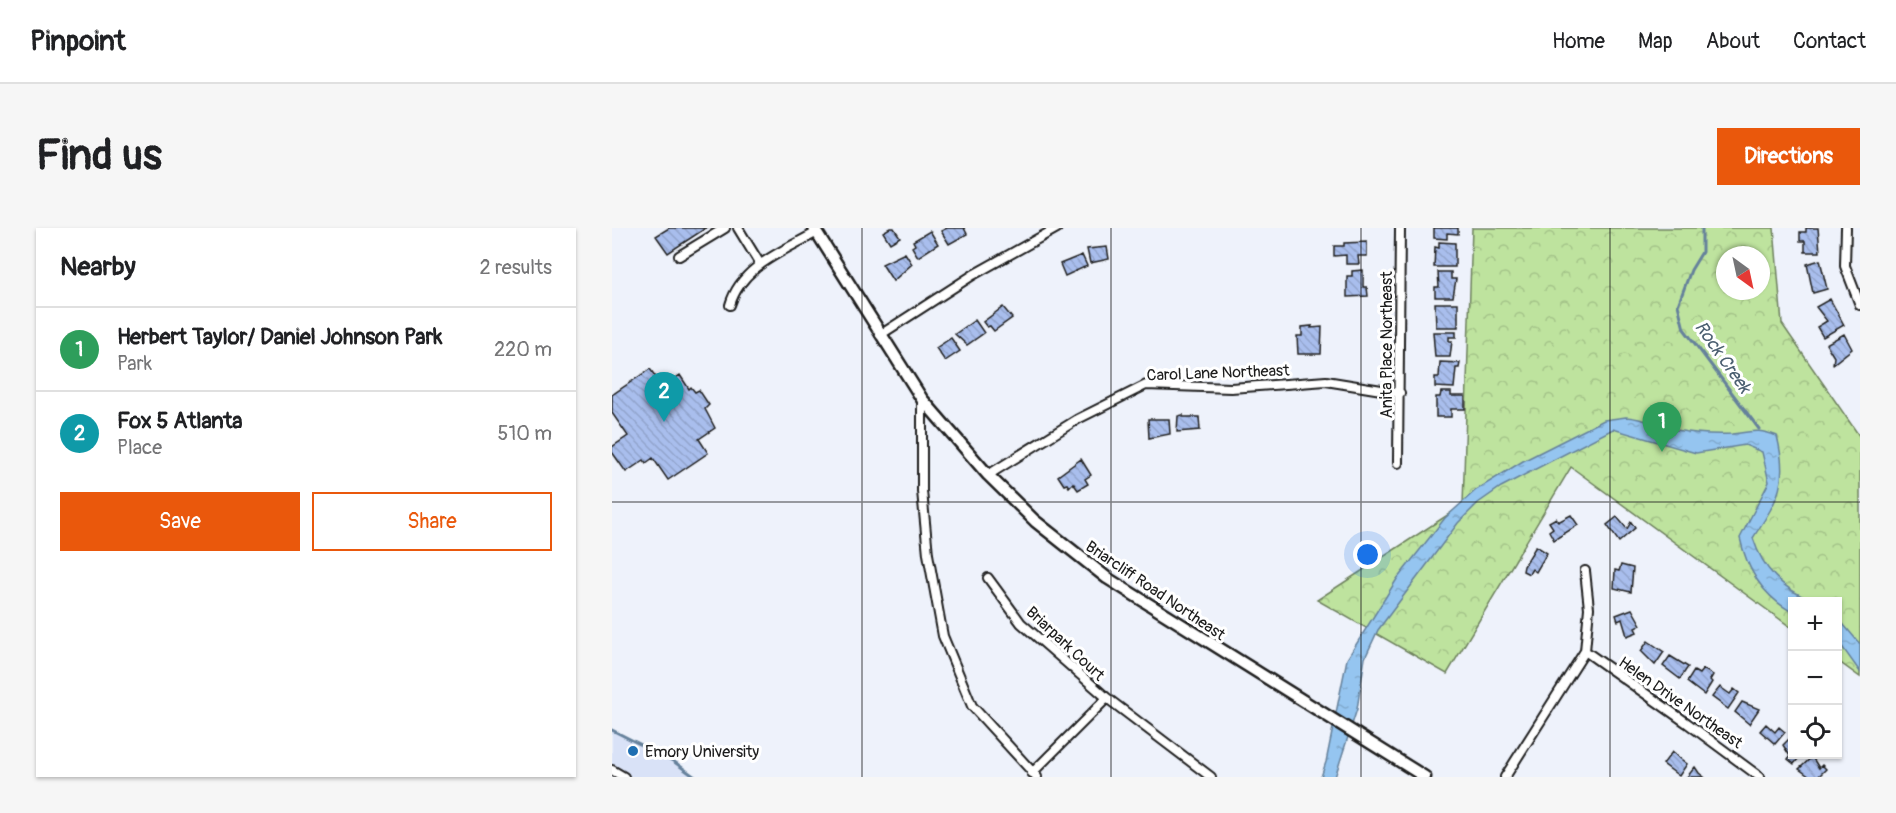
<!DOCTYPE html>
<meta charset="utf-8">
<style>
body{margin:0;font-family:Pangolin,sans-serif;background:#f6f6f6;color:#202124}
.controls{position:absolute;right:18px;bottom:18px;display:grid;overflow:hidden;border-radius:0px;box-shadow:0 2px 4px #0004}
.controls button{width:54px;height:54px;display:grid;place-items:center;padding:0;border:0;border-bottom:2px solid #e0e0e0;background:#fff;color:#202124;font:30px sans-serif}
.compass{position:absolute;left:1104px;top:18px;width:54px;height:54px;border-radius:50%;background:#fff;box-shadow:0 2px 4px #0004;rotate:147deg}
.you{position:absolute;left:756px;top:327px;width:21px;height:21px;margin:-15px;border:4px solid #fff;border-radius:50%;background:#1a73e8;box-shadow:0 0 0 9px #1a73e833}
.badge{display:grid;place-items:center;width:39px;height:39px;border-radius:50%;background:#ea580c;color:#fff;font-size:20px;font-weight:700}
.pin{position:absolute;translate:-50% -50px;filter:drop-shadow(0 2px 3px #0008)}
.pin::after{content:'';position:absolute;top:32px;width:21px;height:18px;background:inherit;clip-path:polygon(0 0,100% 0,50% 100%)}
.list{margin:0;padding:0;list-style:none}
h2{display:flex;justify-content:space-between;align-items:center;height:78px;margin:0;padding:0 24px;font-size:26px}
h2 small{font-size:20px;font-weight:400;color:#757577}
.list li{display:grid;grid-template-columns:39px 1fr auto;gap:18px;align-items:center;box-sizing:border-box;height:84px;padding:0 24px;border-top:2px solid #e0e0e0}
.list b{display:block;font-size:22px;white-space:nowrap}
.list p{margin:0;font-size:20px;white-space:nowrap;color:#757577}
.list em{font-size:20px;font-style:normal;color:#757577}
.actions{display:flex;gap:12px;padding:18px 24px}
.actions a{flex:1;padding:14px 0;border:2px solid #ea580c;border-radius:0px;text-align:center;font-size:21px;color:#ea580c}
.actions .main{background:#ea580c;color:#fff}
.icon{flex:none;width:33px;height:33px;fill:none;stroke:currentColor;stroke-width:2;stroke-linecap:round;stroke-linejoin:round}
.map{position:relative;flex:none;width:1248px;height:549px;overflow:hidden;border-radius:0px}
header{display:flex;align-items:center;gap:36px;box-sizing:border-box;height:84px;padding:0 30px;background:#fff;border-bottom:2px solid #e0e0e0}
header strong{font-size:28px}
nav{display:flex;gap:33px;margin-inline-start:auto;font-size:21px}
.intro{display:flex;align-items:center;justify-content:space-between;box-sizing:border-box;height:144px;padding:0 36px}
h1{margin:0;font-size:42px}
.button{padding:15px 27px;border-radius:0px;background:#ea580c;color:#fff;font-size:21px;font-weight:700}
main{display:flex;gap:36px;padding:0 36px}
aside{flex:1;background:#fff;border-radius:0px;box-shadow:0 2px 4px #0004}
.map>svg:first-child{display:block}
.built{fill:#d9e2f7}
.park{fill:url(#park-crowns);stroke:#6d805d;stroke-width:1.5;fill-rule:evenodd}
.water{fill:url(#water-ripples);stroke:#65819b;stroke-width:1.5}
.lines{fill:none;stroke-linecap:round;stroke-linejoin:round}
.stream{stroke:#65819b;stroke-width:3}
.building{fill:url(#building-back-hatch);stroke:#1c1c1c;stroke-width:1.5}
.street-casing{stroke:#1c1c1c;stroke-width:12}
.secondary-casing{stroke:#1c1c1c;stroke-width:15}
.street{stroke:#fff;stroke-width:8}
.secondary{stroke:#fff;stroke-width:10}
.grid{fill:none;stroke:#1c1c1c;stroke-width:1.5;stroke-opacity:0.55}
.poi-dot{fill:#1f6fb2;stroke:#fff;stroke-width:2}
.labels{text-anchor:middle;stroke-width:6;stroke-linejoin:round;paint-order:stroke}
.street-label{font-size:16px;fill:#1c1c1c;stroke:#fff}
.poi-label{font-size:16px;fill:#1c1c1c;stroke:#fff;text-anchor:start}
.water-label{font-size:18px;font-style:italic;fill:#4c6071;stroke:#fff}
</style>
<header>
<strong>Pinpoint</strong>
<nav><a>Home</a><a>Map</a><a>About</a><a>Contact</a></nav>
</header>
<div class="intro"><h1>Find us</h1><a class="button">Directions</a></div>
<main>
<aside>
<h2>Nearby<small>2 results</small></h2>
<ul class="list">
<li><span class="badge" style="background:#2e9e5b">1</span><div><b>Herbert Taylor/ Daniel Johnson Park</b><p>Park</p></div><em>220 m</em></li>
<li><span class="badge" style="background:#0f9aa8">2</span><div><b>Fox 5 Atlanta</b><p>Place</p></div><em>510 m</em></li>
</ul>
<div class="actions"><a class="main">Save</a><a>Share</a></div>
</aside>
<div class="map">
<svg width="1248" height="549" viewBox="0 0 1248 549">
<defs>
<pattern id="park-crowns" width="20" height="18" patternUnits="userSpaceOnUse" patternTransform="scale(1.5)"><rect width="20" height="18" fill="#bee39e"/><path d="M2 6a3 3 0 1 1 6 0M12 15a3 3 0 1 1 6 0" fill="none" stroke="#a3c288"/></pattern>
<pattern id="water-ripples" width="26" height="14" patternUnits="userSpaceOnUse" patternTransform="scale(1.5)"><rect width="26" height="14" fill="#95c5f0"/><path d="M2 4q2-2 4 0t4 0M15 11q2-2 4 0t4 0" fill="none" stroke="#80a9cd"/></pattern>
<pattern id="building-back-hatch" width="6" height="6" patternUnits="userSpaceOnUse" patternTransform="scale(1.5)"><rect width="6" height="6" fill="#a9beed"/><path d="M-1 5l2 2M0 0l6 6M5-1l2 2" fill="none" stroke="#91a3cb"/></pattern>
</defs>
<rect width="100%" height="100%" fill="#eef2fb"/>
<filter id="ink" filterUnits="userSpaceOnUse"><feTurbulence type="fractalNoise" baseFrequency=".0167" numOctaves="2"/><feDisplacementMap in="SourceGraphic" scale="12" xChannelSelector="R" yChannelSelector="G"/><feConvolveMatrix kernelMatrix="1 2 1 2 8 2 1 2 1" color-interpolation-filters="sRGB"/></filter>
<g filter="url(#ink)">
<path class="built" d="M0,502L61,533L84,549H0Z"/>
<path class="park" d="M860,0H1162L1170,96L1248,209V449L1226,433V374H1180V400L959,239L835,446L705,372L851,277ZM1113,27H1149V63H1113Z"/>
<path class="water" d="M1014,189C1034,190 1041,197 1059,201C1078,205 1100,207 1120,206C1142,204 1143,200 1165,208C1177,256 1166,271 1141,310C1151,342 1170,360 1200,373L1180,374V384C1151,368 1135,342 1128,310L1157,254L1150,224L1133,217L1084,225L1001,201L889,259L866,275L846,295L766,402L753,430L745,481L723,549H709L714,534L735,431L785,351L833,290L864,262L911,233L992,192Z
M1226,390L1248,416V444L1226,413Z"/>
<g class="lines">
<path class="stream" d="M1090,0V24L1079,42L1066,77L1072,101L1147,201
M0,502L61,533L83,549"/>
</g>
<path class="building" d="M57,0H94L56,25L44,8Z
M278,0H282L288,9L278,15L271,4Z
M335,0H352L355,6L337,16L329,3Z
M822,0H846V6L835,5V11L822,10Z
M1194,0H1206L1208,24H1193V13H1188V4H1194Z
M318,3L326,16L306,29L300,19L303,17L301,13Z
M755,14V28H746L747,36H734V27L722,28V18H732V15Z
M827,14L843,15V39H822L823,19L827,20Z
M495,19L497,31L478,35L475,21Z
M293,25L300,36L281,53L270,36Z
M470,27L475,38L453,48L448,36Z
M1208,32L1215,61L1201,65L1195,36Z
M751,42V59H755L756,68L735,69V48H740V43Z
M826,44H839V51H844L841,69H823V59H827Z
M1218,71L1232,97L1211,109L1205,99L1215,93L1204,79Z
M823,75H846V99H824Z
M391,79L400,90L382,103L378,98L375,99L371,94Z
M363,92L372,105L355,117L343,106Z
M700,98L699,100L710,99L709,126H686L685,108H690V99Z
M821,104H844V109H837V113H840L838,129H823Z
M1232,106L1240,121L1221,136L1222,129L1214,116Z
M339,110L348,123L333,133L324,120Z
M828,134L848,135L847,140H844L842,160L823,159V149H827Z
M38,141L51,159L68,147L77,161L79,159L83,164L87,162L97,177L93,181L103,200L87,211L96,225L56,252L41,230L34,235L32,232L14,244L0,224V219L16,208L0,185V167Z
M829,164H839V168H853V181H839V189H824V169H828Z
M571,187V189H587L588,202L565,204L566,188Z
M536,191H557L558,206L537,210Z
M469,231L479,247L473,251L476,256L466,262L461,255L457,259L455,256L452,257L446,248Z
M959,287L966,297L942,312L937,303L941,300L937,294L944,290L946,294Z
M1005,289L1015,301L1019,294L1023,300L1007,314L995,297Z
M924,318L935,325L924,344L920,341L917,346L911,343L912,338Z
M1009,337L1021,340L1019,364L1002,360L1003,342L1007,343Z
M1020,381L1029,397L1023,400L1025,404L1015,408L1010,391L1006,393L1004,387Z
M1036,413L1052,424L1043,437L1029,423Z
M1058,428L1076,439L1068,451L1051,438Z
M1091,441L1101,447L1098,452L1100,454L1092,467L1075,454L1082,443L1087,446Z
M1108,459L1118,466L1122,461L1127,465L1116,481L1100,469Z
M1130,474L1147,481L1137,496L1123,484Z
M1154,496L1163,504L1167,499L1173,504L1163,516L1148,503Z
M1180,508V526H1190L1182,536L1176,531L1178,528L1171,517Z
M1060,524L1075,536L1067,548L1051,536Z
M1200,529L1207,540L1210,537L1214,541L1206,549H1198L1187,541Z
M1083,539L1087,545L1092,549H1075Z"/>
<g class="lines">
<defs>
<path id="street" d="M126,0L148,36
M1234,0L1233,38L1248,77
M67,28L113,0
M118,77C129,38 172,23 205,4
M268,107L361,47L445,0
M310,171V263L316,326L331,408L360,478L425,549
M786,235L788,0
M376,247L466,191L534,157L619,160L714,153L788,165
M376,350L409,395L495,470L599,549
M973,423L1075,495L1148,549
M0,542L12,549
M420,545L495,470
M893,549L973,423L977,380L973,343"/>
<path id="secondary" d="M202,0L310,171L376,247L423,293L495,350L813,549"/>
</defs>
<use href="#street" class="street-casing"/>
<use href="#secondary" class="secondary-casing"/>
<use href="#street" class="street"/>
<use href="#secondary" class="secondary"/>
</g>
</g>
<path class="grid" d="M250,0V549M499,0V549M749,0V549M998,0V549M0,274H1248"/>
<circle class="poi-dot" cx="21" cy="523" r="6"/>
<g class="labels">
<g class="street-label">
<text transform="translate(774 117) rotate(-90)" y="6">Anita Place Northeast</text>
<text transform="translate(606 144) rotate(-2)" y="6">Carol Lane Northeast</text>
<text transform="translate(544 362) rotate(34)" y="6">Briarcliff Road Northeast</text>
<text transform="translate(454 415) rotate(43)" y="6">Briarpark Court</text>
<text transform="translate(1069 474) rotate(35)" y="6">Helen Drive Northeast</text>
</g>
<g class="poi-label">
<text x="33" y="529">Emory University</text>
</g>
<g class="water-label">
<text transform="translate(1111 129) rotate(55)" y="6">Rock Creek</text>
</g>
</g>
</svg>
<div class="controls">
<button>+</button>
<button>−</button>
<button><svg class="icon" aria-label="locate" viewBox="0 0 24 24"><circle cx="12" cy="12" r="6"/><path d="M12 2v4M12 18v4M2 12h4M18 12h4"/></svg></button>
</div>
<svg class="compass" viewBox="-18 -18 36 36"><path d="M0-13l5 13h-10z" fill="#e53935"/><path d="M0 13l5-13h-10z" fill="#757577"/></svg>
<div class="you"></div>
<div class="pin badge" style="left:1050px;top:224px;background:#2e9e5b">1</div>
<div class="pin badge" style="left:52px;top:194px;background:#0f9aa8">2</div>
</div>
</main>
